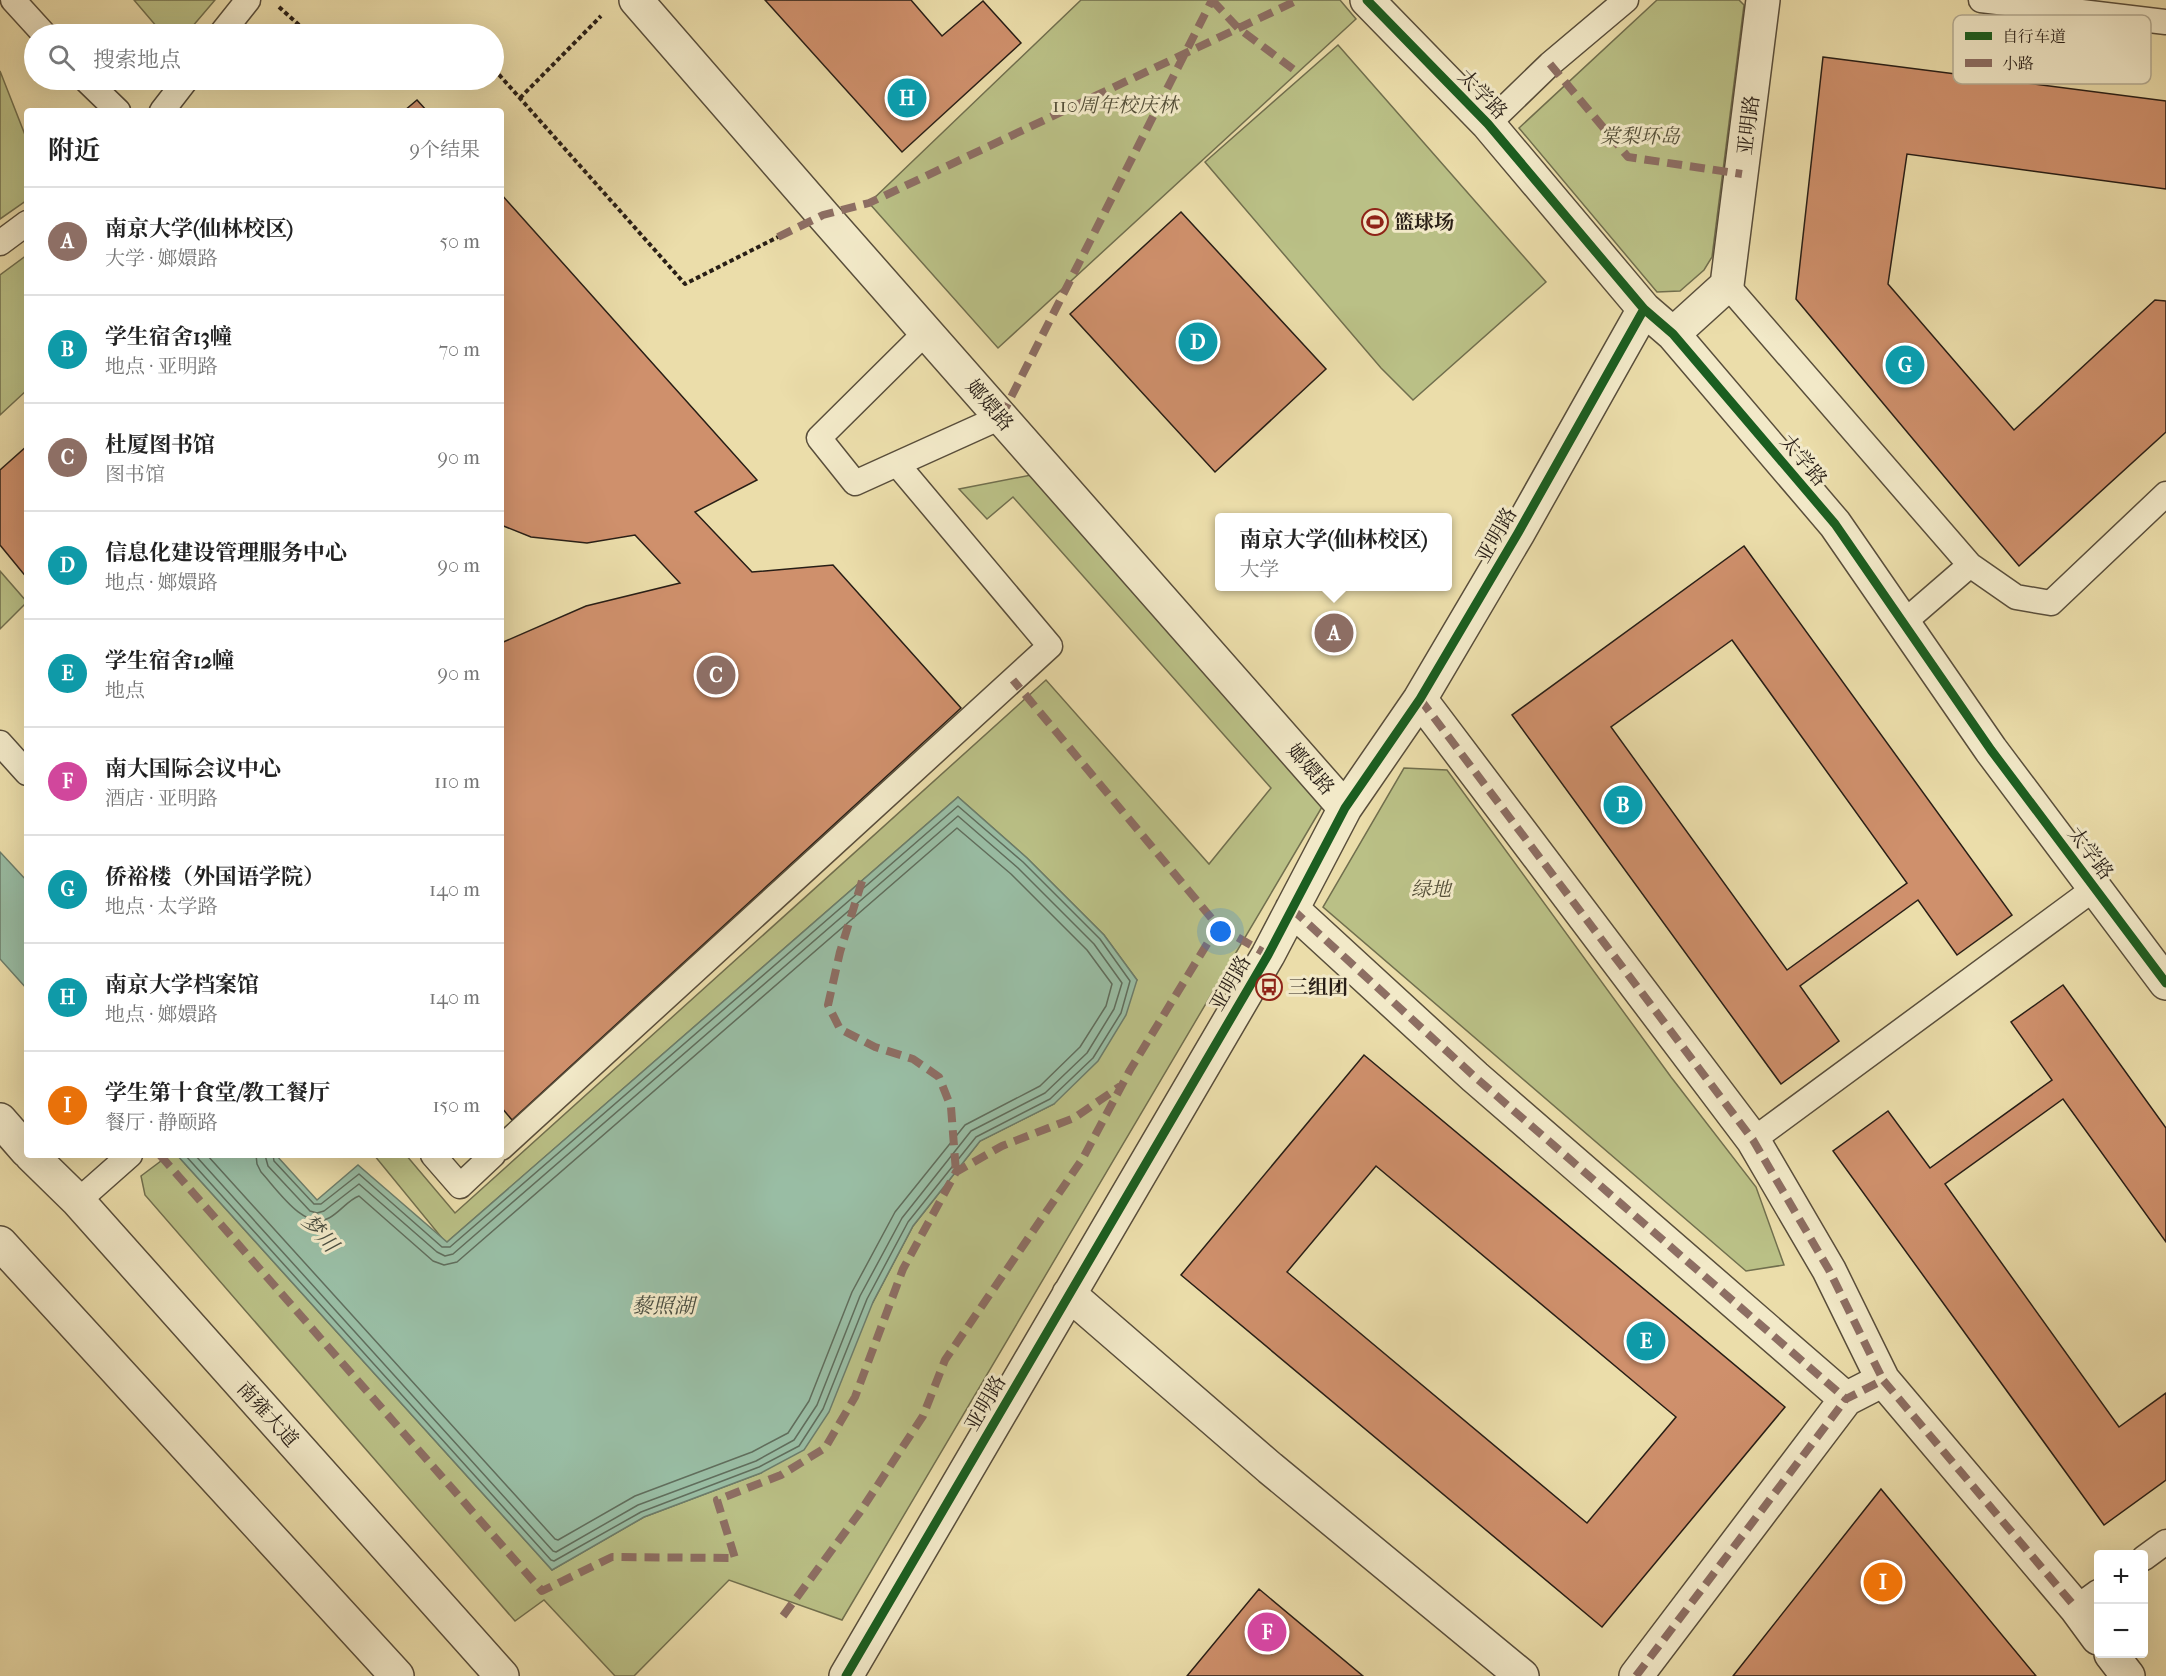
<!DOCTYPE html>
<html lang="zh">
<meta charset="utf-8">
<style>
body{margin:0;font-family:"IM FELL French Canon","Noto Serif SC",serif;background:#f6f6f6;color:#222}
.controls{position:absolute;right:18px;bottom:18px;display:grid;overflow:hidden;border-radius:6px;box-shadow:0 6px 24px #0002}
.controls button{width:54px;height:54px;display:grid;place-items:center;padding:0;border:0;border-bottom:2px solid #e0e0e0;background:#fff;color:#222;font:30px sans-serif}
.you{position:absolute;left:1221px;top:932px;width:21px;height:21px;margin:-15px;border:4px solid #fff;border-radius:50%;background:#1a73e8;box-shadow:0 0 0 9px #1a73e833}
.badge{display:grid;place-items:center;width:39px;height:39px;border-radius:50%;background:#0b8043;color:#fff;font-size:20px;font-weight:700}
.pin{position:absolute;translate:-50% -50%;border:3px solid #fff;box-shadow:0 2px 6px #0006}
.popup{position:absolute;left:1215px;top:513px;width:237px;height:78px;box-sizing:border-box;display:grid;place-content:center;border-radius:6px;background:#fff;filter:drop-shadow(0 2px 4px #0005);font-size:20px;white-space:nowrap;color:#767676}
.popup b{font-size:22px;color:#222}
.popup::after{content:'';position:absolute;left:50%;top:100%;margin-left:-12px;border:12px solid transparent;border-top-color:#fff}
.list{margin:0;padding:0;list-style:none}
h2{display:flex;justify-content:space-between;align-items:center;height:78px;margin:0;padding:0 24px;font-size:26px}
h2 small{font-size:20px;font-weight:400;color:#767676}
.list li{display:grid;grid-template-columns:39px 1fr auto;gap:18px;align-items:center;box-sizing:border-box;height:108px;padding:0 24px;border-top:2px solid #e0e0e0}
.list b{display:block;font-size:22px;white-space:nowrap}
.list p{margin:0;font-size:20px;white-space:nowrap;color:#767676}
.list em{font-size:20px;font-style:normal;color:#767676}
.icon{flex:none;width:33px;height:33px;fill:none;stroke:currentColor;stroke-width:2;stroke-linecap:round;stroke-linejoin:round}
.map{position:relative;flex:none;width:2166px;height:1676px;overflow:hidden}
.search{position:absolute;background:#fff;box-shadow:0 6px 24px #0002;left:24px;top:24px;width:480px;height:66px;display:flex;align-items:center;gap:15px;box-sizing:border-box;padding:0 21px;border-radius:33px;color:#767676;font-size:22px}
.panel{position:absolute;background:#fff;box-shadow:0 6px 24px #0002;left:24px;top:108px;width:480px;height:1050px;border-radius:6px}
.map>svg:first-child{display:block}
.green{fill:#bac086;stroke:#716f4e;stroke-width:1.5}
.water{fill:#99bda4;stroke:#6c7d6b;stroke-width:1.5}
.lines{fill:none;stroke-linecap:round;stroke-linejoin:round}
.shore{stroke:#606e5d;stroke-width:1.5}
.building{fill:#cf906c;stroke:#281e16;stroke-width:1.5;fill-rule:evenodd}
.lane-casing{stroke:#594e3b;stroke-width:27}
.street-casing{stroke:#594e3b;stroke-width:36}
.path{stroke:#281e16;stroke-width:4;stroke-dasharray:4.5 3;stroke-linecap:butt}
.lane{stroke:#f2e9c8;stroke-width:24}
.street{stroke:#f2e9c8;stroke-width:33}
.quiet{stroke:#8d6e63;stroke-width:8;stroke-dasharray:15 8;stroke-linecap:butt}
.cycleway-casing{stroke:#f2e9c8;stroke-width:13}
.cycleway{stroke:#1b5e20;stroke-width:9}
.labels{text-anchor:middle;stroke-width:6;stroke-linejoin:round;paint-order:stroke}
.street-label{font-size:20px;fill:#281e16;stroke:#f2e9c8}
.park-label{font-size:20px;font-style:italic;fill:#544f38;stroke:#f2e9c8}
.poi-label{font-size:20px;font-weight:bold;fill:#281e16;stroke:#f2e9c8;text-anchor:start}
.water-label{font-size:21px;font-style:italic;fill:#4a4e41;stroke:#f2e9c8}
.key{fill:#f2e9c8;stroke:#b5ac93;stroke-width:1.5}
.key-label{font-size:16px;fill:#281e16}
</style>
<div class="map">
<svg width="2166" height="1676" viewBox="0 0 2166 1676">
<rect width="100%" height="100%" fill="#ebddaa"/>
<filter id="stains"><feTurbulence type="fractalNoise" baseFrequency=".00333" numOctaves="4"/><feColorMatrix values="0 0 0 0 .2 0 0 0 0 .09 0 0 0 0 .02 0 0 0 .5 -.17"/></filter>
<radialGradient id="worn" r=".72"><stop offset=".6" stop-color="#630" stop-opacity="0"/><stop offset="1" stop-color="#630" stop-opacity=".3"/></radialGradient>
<path class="green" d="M134,0H215L186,34H163Z
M1081,0H1340L1356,19L998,348L869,203Z
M1657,0H1739L1744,5L1712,257L1704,270L1680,291L1657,292L1519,128Z
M1338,45L1546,282L1413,400L1381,368L1205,162Z
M0,71L27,140V200L0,219Z
M27,255V390L0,415V275Z
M1031,475L1322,807L842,1620L729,1580L634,1676H615L544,1600L515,1621L145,1195L141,1176L169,1155H177L552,1570L644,1517L761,1473L873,1302L913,1226L980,1141L1054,1104L1137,980L1104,935L1027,858L958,797L446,1243L374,1155H406L455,1213L1046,680L1209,864L1271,788L1013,497L987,519L959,489Z
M0,571L27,602L0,629Z
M1404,768L1447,770L1671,1077L1756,1187L1784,1265L1746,1271L1323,907Z"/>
<path class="water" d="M958,797L1027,858L1104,935L1137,980L1126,1015L1098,1061L1054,1104L980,1141L913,1226L873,1302L829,1412L804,1450L761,1473L644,1517L552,1570L177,1155H276L317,1200L358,1165L447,1242Z
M0,852L27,881V989L0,959Z"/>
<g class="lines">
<path class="shore" d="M185,1155L551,1560L554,1561L641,1512L759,1467L799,1446L823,1409L867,1299L908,1222L976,1137L1050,1099L1093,1058L1121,1013L1130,981L1100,939L1023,862L958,806L450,1247H442L359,1174L321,1204H314L274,1161L273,1155
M195,1155L553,1551L556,1552L638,1505L756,1461L794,1440L817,1405L860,1296L902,1218L971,1131L1045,1093L1087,1053L1114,1009L1122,983L1094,944L1018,868L958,816L453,1254L445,1256L437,1252L359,1184L324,1211L317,1213L310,1211L268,1166L265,1155
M207,1155L555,1539L558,1540L635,1496L752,1452L788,1433L809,1401L852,1292L895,1212L965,1125L1040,1086L1080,1047L1106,1006L1112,984L1087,950L1011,874L957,828L457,1262L444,1265L433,1261L359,1196C348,1200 340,1212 329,1218C305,1232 276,1188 261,1172L257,1164L256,1155"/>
</g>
<path class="building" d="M765,0H911L942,36L983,1L1021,43L902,152Z
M1823,57L2166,101V189L1907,154L1888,284L2014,430L2155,300L2166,301V432L2019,566L1796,299Z
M417,100L427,111H404Z
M501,194L757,480L695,512L752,572L833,565L961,708L512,1120L501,1107V643L586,606L680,583L635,535L587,543L531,537L501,525Z
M1181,212L1326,369L1215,472L1070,314Z
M27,446V578L0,545V470Z
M1744,546L2012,915L1957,955L1918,900L1800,986L1839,1041L1781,1084L1512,715ZM1732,640L1907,883L1787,970L1611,727Z
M2063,985L2166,1128V1242L2063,1099L1945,1184L2119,1427L2166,1393V1480L2104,1525L1833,1151L1888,1111L1930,1168L2052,1080L2011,1022Z
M1364,1055L1785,1407L1602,1627L1181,1275ZM1376,1166L1676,1417L1587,1523L1287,1272Z
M1881,1489L2036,1676H1733Z
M1259,1589L1363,1676H1187Z"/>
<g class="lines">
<defs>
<path id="lane" d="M13,0L44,34
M1981,0L2166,22
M221,34L248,0
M86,80L118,111
M162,111L186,80
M1488,124L1550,64L1626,0
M0,243L27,223
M1727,285L1970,565L1903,623
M897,464L1001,417
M1970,565L2016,597L2051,603L2166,494
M0,743L27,773
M1753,1140L2095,888
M501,1148L1050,646L897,464L855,483L819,438L926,332
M433,1155L460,1186L493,1155
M78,1201L130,1155
M2144,1558L2166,1542
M2076,1608L2098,1592"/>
<path id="street" d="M636,0L823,215L1345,808
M1367,0L1488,124L1644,309L1673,334L1835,524L1991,750L2166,983
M1673,334L1727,285L1763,0
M1420,699L1753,1140L1829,1270L1883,1380
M1292,909L1475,1077L1846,1399L1883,1380L2076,1608L2098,1638
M0,1120L27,1151
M31,1155L78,1201L502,1676
M0,1243L397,1676
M1069,1294L1270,1468L1522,1676
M2111,1654L2128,1676
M846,1676L1268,955L1345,808L1420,699L1518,533L1644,309
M1636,1676L1846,1399"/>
</defs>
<use href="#lane" class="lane-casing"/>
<use href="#street" class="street-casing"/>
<path class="path" d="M279,7L309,34
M494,69L685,284L778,237
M358,80L361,82L365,80
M520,98L601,16"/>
<use href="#lane" class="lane"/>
<use href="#street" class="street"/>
<path class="quiet" d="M1212,0L1238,28L1297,72
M1550,64L1628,157L1742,174
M778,237L823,215L869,203L1298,0
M1001,417L1212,0
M1420,699L1753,1140L1829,1270L1883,1380
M862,881L840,952L828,1005L840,1029L875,1047L913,1059L939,1077L951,1107L956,1172
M1292,909L1475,1077L1846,1399L1883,1380L2076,1608
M1218,926L1268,955
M160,1155L542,1591L612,1557L735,1558L717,1500L781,1475L825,1448L855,1397L903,1269L956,1172L1002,1146L1074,1118L1122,1085
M783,1616L860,1512L923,1416L945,1360L1083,1158L1130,1070L1218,926L1013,680
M1636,1676L1846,1399"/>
<defs>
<path id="cycleway" d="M1367,0L1488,124L1644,309L1673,334L1835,524L1991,750L2166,983
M846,1676L1268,955L1345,808L1420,699L1518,533L1644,309"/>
</defs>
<use href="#cycleway" class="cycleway-casing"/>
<use href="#cycleway" class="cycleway"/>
</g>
<defs>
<symbol id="stadium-ring" viewBox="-11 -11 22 22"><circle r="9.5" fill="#f2e9c8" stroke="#8f2418" stroke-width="1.5"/><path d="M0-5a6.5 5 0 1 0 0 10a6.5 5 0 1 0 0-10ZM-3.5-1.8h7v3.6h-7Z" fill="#8f2418"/></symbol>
<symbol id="bus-ring" viewBox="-11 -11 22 22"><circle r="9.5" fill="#f2e9c8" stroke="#8f2418" stroke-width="1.5"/><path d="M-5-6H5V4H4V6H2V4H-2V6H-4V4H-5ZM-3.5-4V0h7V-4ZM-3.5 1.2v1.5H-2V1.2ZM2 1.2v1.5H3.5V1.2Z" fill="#8f2418"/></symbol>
</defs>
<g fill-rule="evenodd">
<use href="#stadium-ring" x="1360" y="207" width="30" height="30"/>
<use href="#bus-ring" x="1254" y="972" width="30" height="30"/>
</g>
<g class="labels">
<g class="street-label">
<text transform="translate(1483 94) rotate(46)" y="7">太学路</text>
<text transform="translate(1748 125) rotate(-83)" y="7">亚明路</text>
<text transform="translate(990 405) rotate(49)" y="7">嫏嬛路</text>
<text transform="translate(1804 460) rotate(50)" y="7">太学路</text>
<text transform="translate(1496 535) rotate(-60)" y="7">亚明路</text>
<text transform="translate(1311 769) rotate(49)" y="7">嫏嬛路</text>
<text transform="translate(2091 853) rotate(53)" y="7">太学路</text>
<text transform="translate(1230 983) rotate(-60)" y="7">亚明路</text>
<text transform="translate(985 1403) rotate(-60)" y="7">亚明路</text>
<text transform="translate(268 1414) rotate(48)" y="7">南雍大道</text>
</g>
<g class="park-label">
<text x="1115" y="112">110周年校庆林</text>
<text x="1640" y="143">棠梨环岛</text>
<text x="1431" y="896">绿地</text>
</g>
<g class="poi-label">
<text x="1394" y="229">篮球场</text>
<text x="1288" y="994">三组团</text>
</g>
<g class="water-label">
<text transform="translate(320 1233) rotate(48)" y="7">梦川</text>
<text x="663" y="1313">藜照湖</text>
</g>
</g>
<rect x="1953" y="15" width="198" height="69" rx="9" class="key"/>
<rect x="1965" y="32" width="27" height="8" fill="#1b5e20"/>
<rect x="1965" y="59" width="27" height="8" fill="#8d6e63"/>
<g class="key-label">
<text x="2002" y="42">自行车道</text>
<text x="2002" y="69">小路</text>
</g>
<rect width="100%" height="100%" filter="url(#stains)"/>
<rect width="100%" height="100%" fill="url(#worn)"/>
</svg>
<div class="controls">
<button>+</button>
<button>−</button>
</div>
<div class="you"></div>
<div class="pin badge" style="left:1334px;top:633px;background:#8d6e63">A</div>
<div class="popup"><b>南京大学(仙林校区)</b>大学</div>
<div class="pin badge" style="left:1623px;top:805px;background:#0f9aa8">B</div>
<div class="pin badge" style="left:716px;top:675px;background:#8d6e63">C</div>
<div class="pin badge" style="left:1198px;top:342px;background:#0f9aa8">D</div>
<div class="pin badge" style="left:1646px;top:1341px;background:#0f9aa8">E</div>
<div class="pin badge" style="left:1267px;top:1632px;background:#d1479c">F</div>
<div class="pin badge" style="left:1905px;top:365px;background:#0f9aa8">G</div>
<div class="pin badge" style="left:907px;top:98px;background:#0f9aa8">H</div>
<div class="pin badge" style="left:1883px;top:1582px;background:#e8710a">I</div>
<div class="search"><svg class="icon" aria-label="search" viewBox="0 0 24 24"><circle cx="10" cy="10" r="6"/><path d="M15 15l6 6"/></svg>搜索地点</div>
<section class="panel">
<h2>附近<small>9个结果</small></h2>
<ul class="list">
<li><span class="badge" style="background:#8d6e63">A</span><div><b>南京大学(仙林校区)</b><p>大学 · 嫏嬛路</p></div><em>50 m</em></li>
<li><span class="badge" style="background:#0f9aa8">B</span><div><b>学生宿舍13幢</b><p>地点 · 亚明路</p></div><em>70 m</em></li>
<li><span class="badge" style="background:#8d6e63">C</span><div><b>杜厦图书馆</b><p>图书馆</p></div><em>90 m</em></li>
<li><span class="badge" style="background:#0f9aa8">D</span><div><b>信息化建设管理服务中心</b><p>地点 · 嫏嬛路</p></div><em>90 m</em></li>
<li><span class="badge" style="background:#0f9aa8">E</span><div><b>学生宿舍12幢</b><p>地点</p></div><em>90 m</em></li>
<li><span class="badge" style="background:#d1479c">F</span><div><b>南大国际会议中心</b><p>酒店 · 亚明路</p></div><em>110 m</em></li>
<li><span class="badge" style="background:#0f9aa8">G</span><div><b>侨裕楼（外国语学院）</b><p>地点 · 太学路</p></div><em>140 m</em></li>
<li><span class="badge" style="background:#0f9aa8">H</span><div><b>南京大学档案馆</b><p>地点 · 嫏嬛路</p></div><em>140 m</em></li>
<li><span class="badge" style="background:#e8710a">I</span><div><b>学生第十食堂/教工餐厅</b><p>餐厅 · 静颐路</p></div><em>150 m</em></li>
</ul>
</section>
</div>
